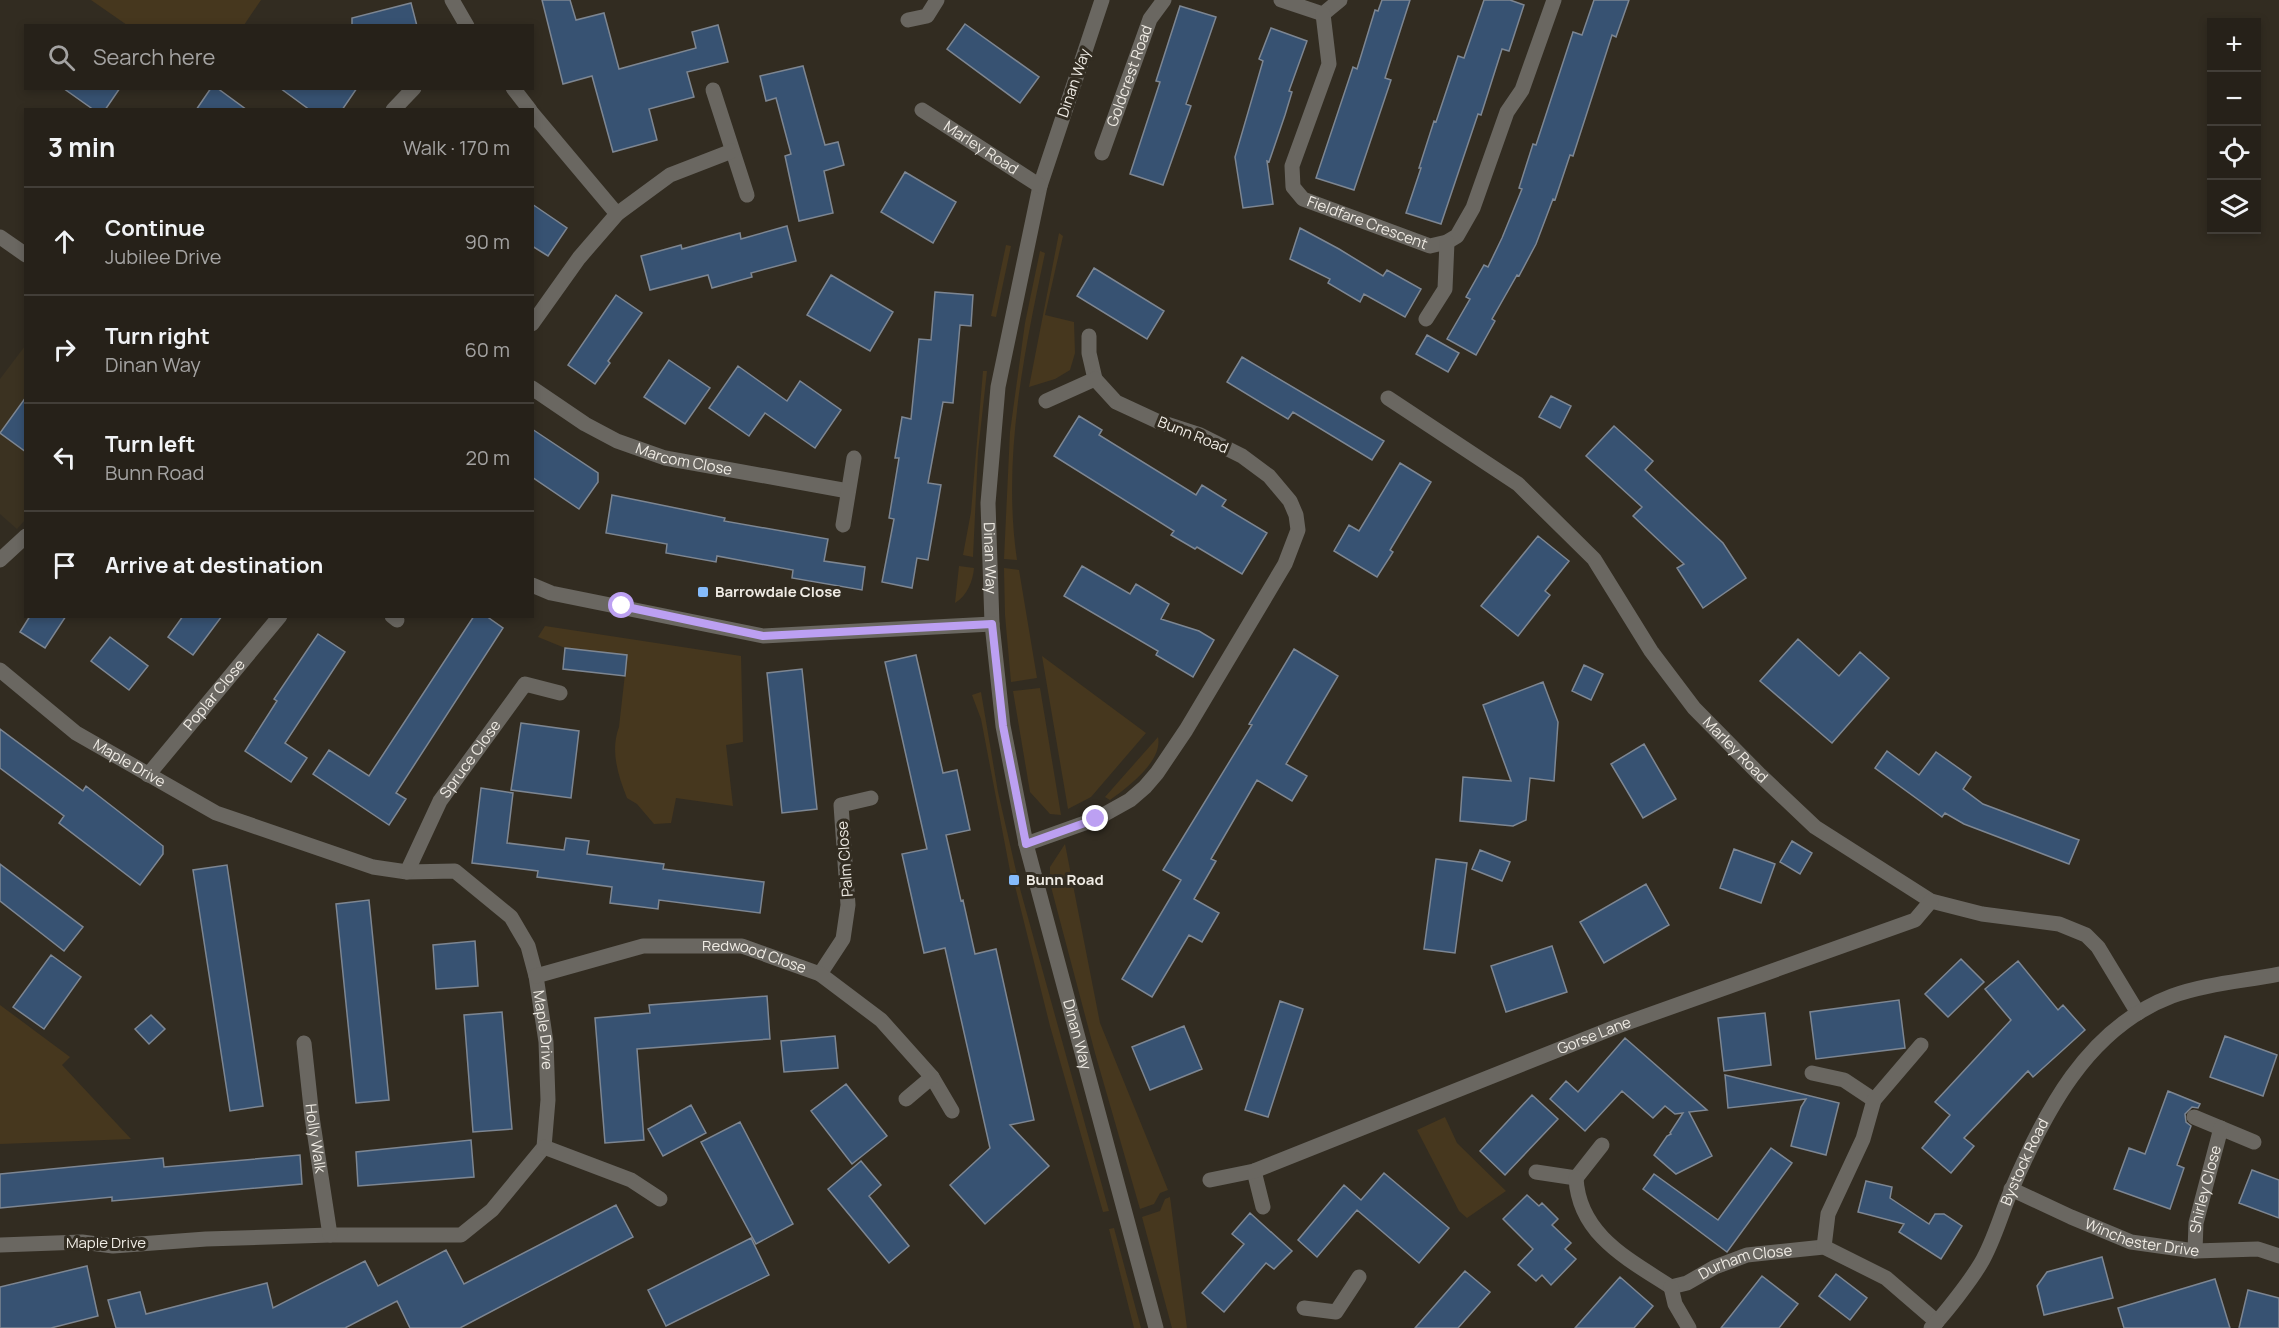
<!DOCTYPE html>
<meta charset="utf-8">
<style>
body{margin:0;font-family:Manrope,sans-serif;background:#322e26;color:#f1f3f6}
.controls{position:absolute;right:18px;top:18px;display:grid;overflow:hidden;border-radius:0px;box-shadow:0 3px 9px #0003}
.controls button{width:54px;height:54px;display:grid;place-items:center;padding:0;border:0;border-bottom:2px solid #423e38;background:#262119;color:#f1f3f6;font:30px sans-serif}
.stop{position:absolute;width:18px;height:18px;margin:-14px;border:4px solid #bca0f2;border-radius:50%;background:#fff}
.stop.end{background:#bca0f2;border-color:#fff;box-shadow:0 2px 6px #0008}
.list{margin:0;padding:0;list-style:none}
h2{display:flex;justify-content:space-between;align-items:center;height:78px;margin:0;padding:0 24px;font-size:26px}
h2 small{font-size:20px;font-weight:400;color:#a4a3a2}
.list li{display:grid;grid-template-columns:39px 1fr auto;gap:18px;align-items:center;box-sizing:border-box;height:108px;padding:0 24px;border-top:2px solid #423e38}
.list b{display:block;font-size:22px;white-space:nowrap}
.list p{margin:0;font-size:20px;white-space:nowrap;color:#a4a3a2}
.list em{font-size:20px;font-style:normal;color:#a4a3a2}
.icon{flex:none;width:33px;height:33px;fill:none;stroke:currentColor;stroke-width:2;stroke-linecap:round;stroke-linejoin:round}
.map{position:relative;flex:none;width:2279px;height:1328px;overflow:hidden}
.search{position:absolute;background:#262119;box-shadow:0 3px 9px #0003;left:24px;top:24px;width:510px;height:66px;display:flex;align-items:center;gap:15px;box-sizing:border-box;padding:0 21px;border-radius:0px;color:#a4a3a2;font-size:22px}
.panel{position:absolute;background:#262119;box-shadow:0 3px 9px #0003;left:24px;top:108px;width:510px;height:510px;border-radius:0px}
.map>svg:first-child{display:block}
.built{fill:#3b3221}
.green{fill:#46371e}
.building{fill:#375272;stroke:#7d8692;stroke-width:1.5}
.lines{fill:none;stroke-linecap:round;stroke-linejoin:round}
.minor{stroke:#6a6761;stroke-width:15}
.route{stroke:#bca0f2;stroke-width:8}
.poi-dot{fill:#85bbfb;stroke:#322c21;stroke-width:2}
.labels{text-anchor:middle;stroke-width:6;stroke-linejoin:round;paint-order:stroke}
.street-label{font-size:15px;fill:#efebe4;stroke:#322c21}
.poi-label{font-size:15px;font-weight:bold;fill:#efebe4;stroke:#322c21;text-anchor:start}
</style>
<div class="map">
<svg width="2279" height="1328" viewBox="0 0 2279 1328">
<rect width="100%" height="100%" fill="#322c21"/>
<path class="built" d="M25,346V520L17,529L0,514V379Z"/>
<path class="green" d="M91,0H261L244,25H127Z
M1059,233L1063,236L1045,315L1074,322L1075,353L1070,370L1055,379L1029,387Z
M1006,245L1011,246L996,317L991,316Z
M1040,251L1045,253C1024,353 1002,458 1017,560L1004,559L1010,432L1025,323Z
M983,371H987L978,452L973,557L963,555L971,512Z
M959,566L974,568C973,581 967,596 955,603Z
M1004,568L1019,570L1037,678L1011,682L1005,615Z
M545,626L741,656L743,742L726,745L733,806L676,798L671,823L654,824L637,804L627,798C618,775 610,751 619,727L627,656L565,648L538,637Z
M1042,656L1146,733L1091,797L1068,809Z
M1040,688L1061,815L1050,814L1030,792L1013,691Z
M981,692L998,792L1017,875L1011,876L981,719L972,695Z
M1158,737C1163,761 1128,787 1110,800L1105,797Z
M1065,844L1100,1023L1168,1190L1160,1193L1154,1204L1140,1209L1095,1053L1050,883V867Z
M1019,885L1109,1211L1103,1212L1050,1026L1015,886Z
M0,1005L70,1057L62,1065L131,1139L0,1144Z
M1445,1117L1457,1143L1506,1191L1467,1218L1459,1211L1417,1130Z
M1170,1197L1187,1328H1172L1142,1217L1160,1211L1165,1199Z
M1114,1228L1141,1328H1134L1109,1229Z"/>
<path class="building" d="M542,0H570L576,20L604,13L619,69L696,48L692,32L718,25L728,62L687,72L694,97L649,109L657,140L613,152L592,76L563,84Z
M1382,0H1410L1385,78L1391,80L1354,190L1316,178L1353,67L1357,69L1375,10L1378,11Z
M1484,0H1510L1524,5L1509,51L1502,49L1481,115L1478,114L1441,224L1406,213L1421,168H1419L1434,121L1436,122L1458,56L1464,58Z
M1594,0H1629L1616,37L1612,35L1573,156L1570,155L1555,200L1553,199L1536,244L1519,276L1517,275L1492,319L1495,321L1476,355L1447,339L1470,299L1466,297L1484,265L1488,267L1502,238L1522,189L1519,188L1533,144L1536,145L1573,32L1582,35Z
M411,3L417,26H352V18Z
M1180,6L1216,17L1186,104L1191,106L1163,185L1130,174L1160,82L1156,81Z
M965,24L1039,77L1020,103L947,49Z
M1271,28L1307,41L1289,91L1292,92L1285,115L1269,162L1267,161L1273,204L1243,208L1235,157L1263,61L1259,59Z
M803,66L825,145L838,142L844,165L824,171L833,213L799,221L785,156L791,154L776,98L766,101L760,76Z
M63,88H120L105,110H94Z
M211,88H217L247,110H196Z
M280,88H357L342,110H310Z
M905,172L956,202L933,243L881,212Z
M532,204L567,228L548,256L532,246Z
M787,226L796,261L751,273L752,277L712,288L708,275L650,290L641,256L681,245L682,249L740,233L741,239Z
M1300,228L1339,249L1383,276L1387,270L1421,289L1405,317L1364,294L1360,302L1328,283L1330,279L1290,259Z
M1094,268L1164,311L1147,339L1077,296Z
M831,275L893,312L870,351L807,315Z
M935,292L973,295L971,326L960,325L953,403L943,402L928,483L941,485L928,560L917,558L912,588L882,582L894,519L889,518L899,458H895L902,417L911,419L919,339L931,340Z
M616,295L642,313L608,361L610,363L595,384L568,365Z
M1427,335L1459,353L1448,372L1416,354Z
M1242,357L1384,441L1372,460L1293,412L1288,419L1227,382Z
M669,360L710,388L685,424L644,397Z
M738,366L787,401L800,381L841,410L815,448L765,413L749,436L709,408Z
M1551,396L1571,406L1560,428L1539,417Z
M26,397V452L0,433Z
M1079,416L1102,430L1099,435L1196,495L1202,485L1226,500L1222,506L1267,533L1242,574L1197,547L1195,549L1171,535L1174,531L1054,456Z
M1614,426L1653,461L1645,470L1723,543L1746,578L1703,608L1677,568L1684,564L1633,516L1642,507L1586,456Z
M532,429L598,473V482L579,509L532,477Z
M1400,463L1431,482L1390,550L1393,552L1377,577L1334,551L1349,525L1359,531Z
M612,495L725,518L724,521L828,539L824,561L865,567L862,590L792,578L793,570L717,556L716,562L666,553L667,544L606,533Z
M1538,536L1569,561L1545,591L1550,595L1518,636L1481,606Z
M1082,566L1130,594L1136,584L1169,604L1161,619L1199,631L1214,640L1193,677L1156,655L1158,651L1064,596Z
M30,616H66L45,648L20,632Z
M183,616H222L193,655L168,637Z
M474,616H486L503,628L396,793L406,799L389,825L313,774L329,750L369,776Z
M318,634L345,652L285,743L307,758L291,782L245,751L277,701L274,699Z
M110,637L148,666L129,690L91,661Z
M1798,639L1839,676L1860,652L1889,678L1832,743L1760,681Z
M565,648L627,655L625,676L563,669Z
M1294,649L1338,676L1286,764L1307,776L1292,801L1257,780L1211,859L1216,861L1194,899L1219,913L1202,942L1189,935L1152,997L1122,979L1181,880L1163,870L1252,725L1249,724Z
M916,655L943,773L957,770L970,830L946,835L961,901L963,900L975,954L996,949L1034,1120L1010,1125L1049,1166L985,1224L950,1185L990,1148L945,948L924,953L902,854L927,849L885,662Z
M1584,665L1603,674L1591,700L1572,691Z
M802,669L817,809L782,813L767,673Z
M1543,682L1558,722L1554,781L1530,778L1526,820L1513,826L1460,821L1463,777L1511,781L1483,705Z
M521,723L579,731L571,798L511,790Z
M0,729L83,791L86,786L163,846V854L140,885L59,823L64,816L0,768Z
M1644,744L1676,799L1643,818L1611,764Z
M1887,751L1919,775L1936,752L1971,777L1963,789L1983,804L2079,840L2069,864L1964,824L1945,813L1942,817L1875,768Z
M481,788L513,793L507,843L564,850L566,838L589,841L587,854L664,864L663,869L764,882L760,913L659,900L658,909L610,903L612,887L537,877L538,871L472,863Z
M1792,841L1812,853L1800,874L1780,862Z
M1734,849L1775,864L1761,903L1720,888Z
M1480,850L1510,862L1502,881L1472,869Z
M1436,859L1467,863L1455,953L1424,949Z
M0,864L83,927L64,951L0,901Z
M227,865L263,1106L230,1111L193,870Z
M1646,884L1669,925L1604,963L1580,922Z
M369,900L389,1100L356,1103L336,904Z
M475,941L478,986L436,989L433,945Z
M1552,946L1567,992L1506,1012L1491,966Z
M51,955L81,977L44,1029L13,1007Z
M1961,959L1984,982L1948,1017L1925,994Z
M2018,961L2058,1010L2063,1005L2085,1030L2033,1077L2028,1071L1964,1138L1974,1146L1951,1173L1922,1148L1950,1115L1935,1102L2011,1020L1985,989Z
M767,996L770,1039L637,1049L644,1140L605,1143L595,1018L650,1013L649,1005Z
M1899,1000L1905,1048L1816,1059L1810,1012Z
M1280,1001L1303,1009L1268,1117L1245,1110Z
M502,1012L512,1129L473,1132L464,1015Z
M1765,1013L1771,1065L1724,1071L1718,1018Z
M151,1015L165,1029L149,1044L135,1029Z
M1184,1026L1202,1069L1150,1090L1132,1047Z
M835,1036L838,1068L784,1072L781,1041Z
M2225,1036L2277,1055L2263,1096L2210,1077Z
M1625,1038L1707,1110L1689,1112L1712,1156L1676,1174L1654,1155L1667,1136L1671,1134L1670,1133L1683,1113L1675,1114L1665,1106L1653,1118L1622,1091L1585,1131L1550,1099L1566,1081L1578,1092Z
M1725,1075L1839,1103L1826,1155L1791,1146L1801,1107L1806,1099L1728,1108Z
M846,1084L887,1136L852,1164L811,1111Z
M2168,1091L2200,1104L2198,1108L2192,1107L2185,1114L2186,1122L2191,1126L2177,1165L2184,1168L2170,1209L2114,1189L2129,1148L2145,1154Z
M1532,1095L1558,1119L1505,1175L1480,1151Z
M691,1105L706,1133L663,1156L648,1129Z
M740,1122L793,1224L756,1244L701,1142Z
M471,1140L474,1177L358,1186L356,1152Z
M1771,1148L1792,1163L1727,1252L1643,1189L1654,1174L1718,1220Z
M300,1155L302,1184L112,1201V1197L0,1208V1174L163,1158L164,1167Z
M861,1161L881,1185L869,1196L909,1246L889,1263L828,1189Z
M2252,1170L2279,1180V1218L2239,1203Z
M1384,1173L1449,1228L1419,1263L1357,1210L1317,1257L1298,1240L1344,1185L1361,1200Z
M1866,1181L1892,1187L1890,1198L1929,1224L1935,1214H1944L1962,1226L1941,1259L1899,1232L1904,1224L1858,1212Z
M1527,1195L1539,1206L1542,1203L1558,1219L1552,1225L1571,1243L1565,1249L1576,1259L1551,1285L1542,1275L1536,1281L1518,1265L1533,1249L1503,1219Z
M616,1205L633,1237L460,1328H410L397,1301L345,1328H116L108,1300L140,1292L146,1314L267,1283L273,1308L365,1261L378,1286L446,1250L464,1284Z
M1250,1213L1292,1251L1274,1269L1266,1263L1224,1312L1202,1293L1244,1244L1232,1234Z
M751,1238L769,1275L666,1326L648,1290Z
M2102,1257L2113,1298L2044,1315L2037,1286L2047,1272Z
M87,1266L98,1316L51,1328H0V1287Z
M1465,1271L1490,1292L1458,1328H1415Z
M1836,1274L1867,1298L1850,1320L1819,1296Z
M1762,1276L1798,1304L1779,1328H1721Z
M1620,1277L1653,1306L1634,1328H1575Z
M2215,1279L2230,1328H2124L2118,1308Z
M2248,1290L2279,1298V1328H2239Z"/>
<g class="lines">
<g class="minor">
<path d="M452,0L467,26"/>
<path id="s1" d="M1102,0L1040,186L998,387L988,503L992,624L1003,726L1026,844L1156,1328"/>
<path d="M1281,0L1323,14L1340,0"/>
<path id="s2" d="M1323,14L1329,64L1292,166L1293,187L1303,199L1430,246L1447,242L1457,236L1473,208L1507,112L1522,90L1554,0"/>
<path d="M908,20L927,16L937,0"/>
<path d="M513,88L530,110"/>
<path d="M713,90L747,195"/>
<path d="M393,110L414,88"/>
<path id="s3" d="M922,110L1040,186"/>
<path d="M532,113L617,214"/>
<path id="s4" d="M1102,153L1150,19L1164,0"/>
<path d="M0,237L26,255"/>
<path d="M1426,319L1445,289L1447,242"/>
<path d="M532,324L579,258L617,214L670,175L732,151"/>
<path d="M1089,336V353L1095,379"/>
<path id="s5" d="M532,388L585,424L617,441L665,458L848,491"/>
<path id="s6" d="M1388,398L1518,484L1594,559L1651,651L1694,708L1760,775L1815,827L1931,901L1982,914L2059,924L2086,935L2098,947L2138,1013"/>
<path d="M843,525L854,458"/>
<path d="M0,560L26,536"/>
<path d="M532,585L551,593L763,636L992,624"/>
<path d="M392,616L397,620"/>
<path id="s7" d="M0,670L76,733L216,813L373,867L407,872L455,871L511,917L528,946L536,976L546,1042L548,1100L544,1147L492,1210L461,1235H330L206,1239L113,1246L82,1242L0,1245"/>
<path id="s8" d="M148,775L280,616"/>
<path d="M1026,844L1096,819L1130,800L1145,787L1157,773L1186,730L1285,564L1298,530L1296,515L1290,501L1269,476L1242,456L1200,435L1157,421L1116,402L1095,379L1046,401"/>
<path id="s9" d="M407,872L440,801L525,684L560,693"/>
<path d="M820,974L843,939L848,905L841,805L871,798"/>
<path id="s10" d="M536,976L643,946H742L820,974L881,1020L932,1077L952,1111"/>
<path id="s11" d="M304,1043L312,1117L330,1235"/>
<path d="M1812,1073L1844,1080L1874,1100"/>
<path d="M906,1099L932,1077"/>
<path d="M2194,1117L2254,1142"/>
<path d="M544,1147L631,1180L660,1199"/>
<path d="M1254,1171L1263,1207"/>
<path d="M1536,1172L1576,1178L1602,1145"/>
<path id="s12" d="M1576,1178C1579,1235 1628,1259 1671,1287L1687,1283L1715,1267L1747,1255L1824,1247L1886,1278L1937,1322"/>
<path id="s13" d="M1210,1180L1254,1171L1618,1026L1915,920L1931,901"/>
<path id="s14" d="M2011,1189L2071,1217L2131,1242L2195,1251L2258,1249L2279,1256"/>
<path d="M1824,1247L1828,1214L1863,1139L1874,1100L1921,1045"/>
<path id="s15" d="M2195,1251L2196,1223L2221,1128"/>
<path d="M1671,1287L1675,1304L1689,1328"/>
<path d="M1304,1308L1336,1312L1359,1277"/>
<path id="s16" d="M1931,1328C1945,1314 1971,1280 1981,1263C1994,1241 2001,1214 2011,1191C2044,1113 2087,1028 2172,996C2205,984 2244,981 2279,974"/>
</g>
</g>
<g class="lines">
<path class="route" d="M622,606L763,636L992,624L1003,726L1026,844L1096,819"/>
</g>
<g class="poi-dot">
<rect x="697" y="586" width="12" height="12" rx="3"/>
<rect x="1008" y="874" width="12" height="12" rx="3"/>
</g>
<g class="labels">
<g class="street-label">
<text dy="5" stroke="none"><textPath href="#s4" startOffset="82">Goldcrest Road</textPath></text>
<text transform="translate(1074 83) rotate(-71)" y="5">Dinan Way</text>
<text dy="5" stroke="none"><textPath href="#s3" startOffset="70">Marley Road</textPath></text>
<text dy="5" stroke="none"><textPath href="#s2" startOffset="264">Fieldfare Crescent</textPath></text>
<text transform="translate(1193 435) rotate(22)" y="5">Bunn Road</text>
<text dy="5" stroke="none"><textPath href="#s5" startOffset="170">Marcom Close</textPath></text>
<text dy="5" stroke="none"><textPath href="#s1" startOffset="573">Dinan Way</textPath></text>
<text dy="5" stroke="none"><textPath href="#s8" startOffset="104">Poplar Close</textPath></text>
<text dy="5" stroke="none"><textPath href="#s6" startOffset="501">Marley Road</textPath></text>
<text dy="5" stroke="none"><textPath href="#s9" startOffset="130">Spruce Close</textPath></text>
<text dy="5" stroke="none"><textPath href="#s7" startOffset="160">Maple Drive</textPath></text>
<text transform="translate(845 859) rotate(-94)" y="5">Palm Close</text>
<text dy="5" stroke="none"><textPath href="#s10" startOffset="224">Redwood Close</textPath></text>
<text dy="5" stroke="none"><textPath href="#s7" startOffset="700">Maple Drive</textPath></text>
<text dy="5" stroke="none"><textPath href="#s1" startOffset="1059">Dinan Way</textPath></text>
<text dy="5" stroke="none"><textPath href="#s13" startOffset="411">Gorse Lane</textPath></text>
<text dy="5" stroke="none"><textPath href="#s11" startOffset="96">Holly Walk</textPath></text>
<text dy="5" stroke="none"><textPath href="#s16" startOffset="192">Bystock Road</textPath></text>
<text dy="5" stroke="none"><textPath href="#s15" startOffset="63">Shirley Close</textPath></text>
<text dy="5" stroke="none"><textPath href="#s14" startOffset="141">Winchester Drive</textPath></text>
<text x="106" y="1248">Maple Drive</text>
<text dy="5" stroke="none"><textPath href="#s12" startOffset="231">Durham Close</textPath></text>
</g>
<g class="poi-label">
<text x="715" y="597">Barrowdale Close</text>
<text x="1026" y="885">Bunn Road</text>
</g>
</g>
</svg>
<div class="controls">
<button>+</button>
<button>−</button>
<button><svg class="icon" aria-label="locate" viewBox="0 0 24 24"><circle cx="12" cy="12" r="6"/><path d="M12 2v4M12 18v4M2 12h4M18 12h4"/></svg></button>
<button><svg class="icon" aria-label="layers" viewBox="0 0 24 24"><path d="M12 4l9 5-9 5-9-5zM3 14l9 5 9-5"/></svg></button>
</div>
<div class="stop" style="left:622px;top:606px"></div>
<div class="stop end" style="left:1096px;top:819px"></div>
<div class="search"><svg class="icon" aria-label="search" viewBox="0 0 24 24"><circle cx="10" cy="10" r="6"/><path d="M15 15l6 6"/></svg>Search here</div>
<section class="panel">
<h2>3 min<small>Walk · 170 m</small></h2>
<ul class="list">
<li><svg class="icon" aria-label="ahead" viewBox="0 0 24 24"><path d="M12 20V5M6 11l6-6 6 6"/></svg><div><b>Continue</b><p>Jubilee Drive</p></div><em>90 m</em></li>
<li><svg class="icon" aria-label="right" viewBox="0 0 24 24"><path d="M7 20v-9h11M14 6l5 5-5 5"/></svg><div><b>Turn right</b><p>Dinan Way</p></div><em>60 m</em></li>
<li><svg class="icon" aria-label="left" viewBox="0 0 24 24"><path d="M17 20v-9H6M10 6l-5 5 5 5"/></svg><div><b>Turn left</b><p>Bunn Road</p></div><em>20 m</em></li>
<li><svg class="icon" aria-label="arrive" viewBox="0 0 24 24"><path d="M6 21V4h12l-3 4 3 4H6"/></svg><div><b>Arrive at destination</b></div></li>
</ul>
</section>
</div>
